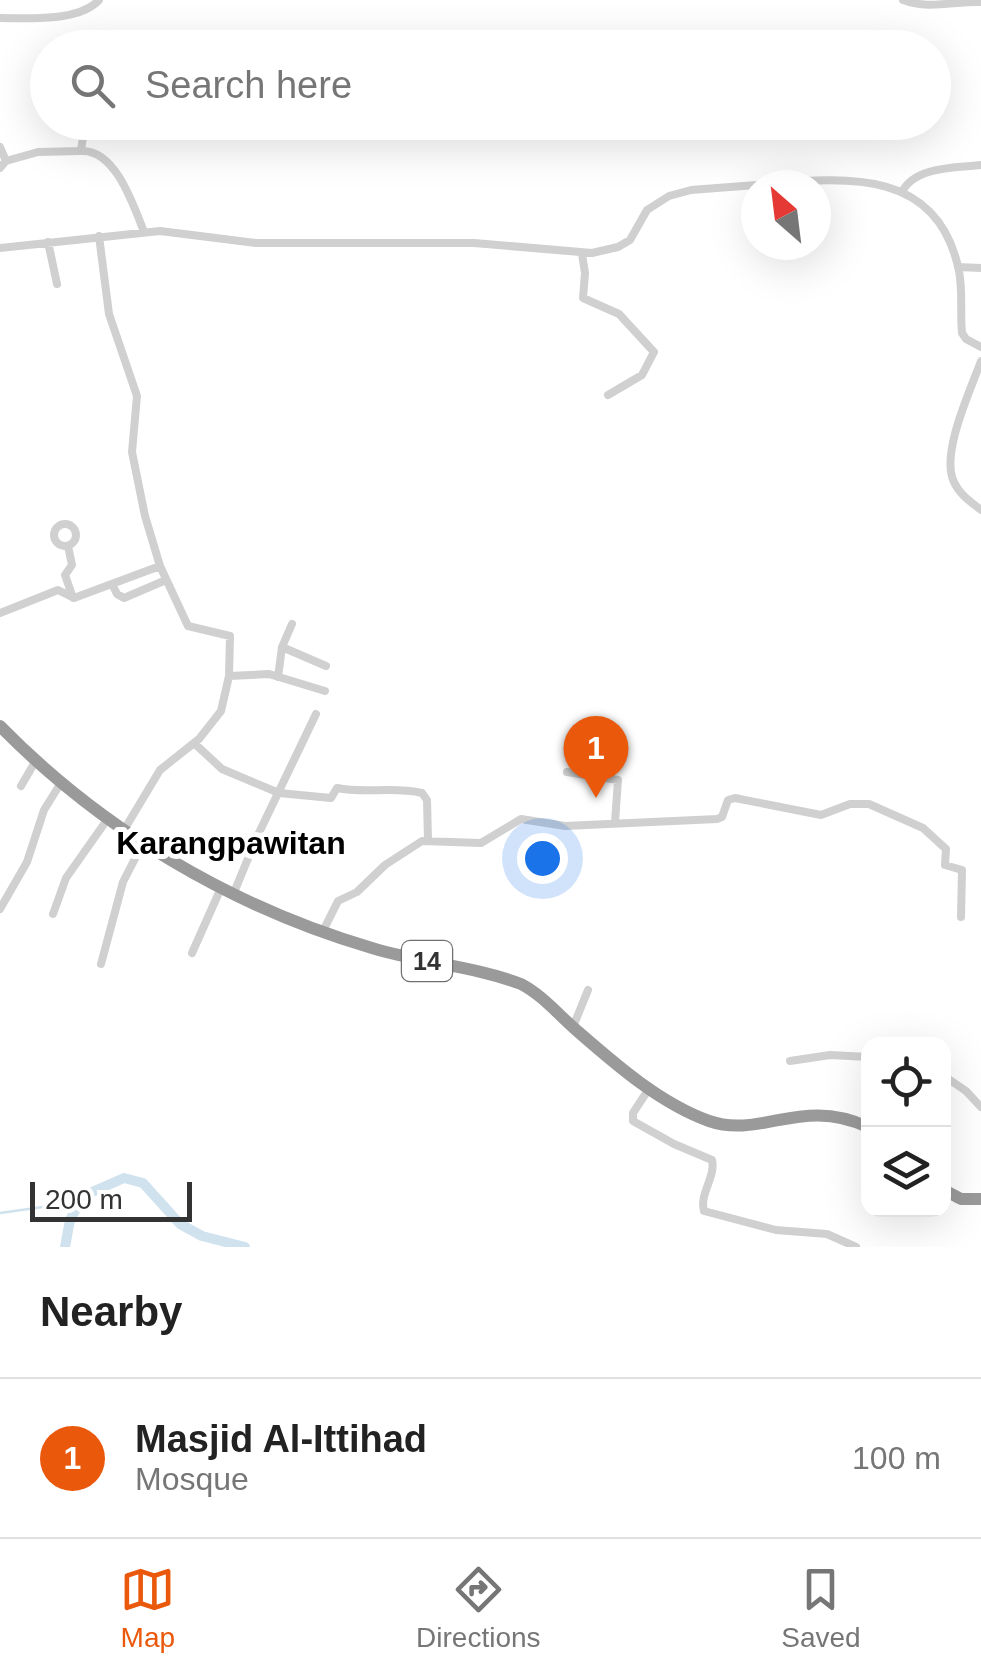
<!DOCTYPE html>
<style>
body{margin:0;font-family:Arial,sans-serif;background:#f6f6f6;color:#222}
.controls{position:absolute;right:30px;bottom:30px;display:grid;overflow:hidden;border-radius:20px;box-shadow:0 10px 40px #0002}
.controls button{width:90px;height:90px;display:grid;place-items:center;padding:0;border:0;border-bottom:2px solid #e0e0e0;background:#fff;color:#222;font:50px sans-serif}
.compass{position:absolute;left:741px;top:170px;width:90px;height:90px;border-radius:50%;background:#fff;box-shadow:0 10px 40px #0002;rotate:332deg}
.scale{position:absolute;left:30px;bottom:25px;width:162px;box-sizing:border-box;padding-left:10px;border:5px solid #333;border-top:0;font-size:28px;line-height:35px;white-space:nowrap;color:#333;-webkit-text-stroke:8px #fff;paint-order:stroke}
.you{position:absolute;left:542px;top:858px;width:35px;height:35px;margin:-25px;border:8px solid #fff;border-radius:50%;background:#1a73e8;box-shadow:0 0 0 15px #1a73e833}
.badge{display:grid;place-items:center;width:65px;height:65px;border-radius:50%;background:#ea580c;color:#fff;font-size:32px;font-weight:700}
.pin{position:absolute;translate:-50% -82px;filter:drop-shadow(0 2px 5px #0008)}
.pin::after{content:'';position:absolute;top:52px;width:35px;height:30px;background:inherit;clip-path:polygon(0 0,100% 0,50% 100%)}
.list{margin:0;padding:0;list-style:none}
h2{display:flex;justify-content:space-between;align-items:center;height:130px;margin:0;padding:0 40px;font-size:42px}
h2 small{font-size:32px;font-weight:400;color:#767676}
.list li{display:grid;grid-template-columns:65px 1fr auto;gap:30px;align-items:center;box-sizing:border-box;height:160px;padding:0 40px;border-top:2px solid #e0e0e0}
.list b{display:block;font-size:38px;white-space:nowrap}
.list p{margin:0;font-size:32px;white-space:nowrap;color:#767676}
.list em{font-size:32px;font-style:normal;color:#767676}
.icon{flex:none;width:55px;height:55px;fill:none;stroke:currentColor;stroke-width:2;stroke-linecap:round;stroke-linejoin:round}
.map{position:relative;flex:none;width:981px;height:1247px;overflow:hidden}
.search{position:absolute;background:#fff;box-shadow:0 10px 40px #0002;left:30px;right:30px;top:30px;height:110px;display:flex;align-items:center;gap:25px;box-sizing:border-box;padding:0 35px;border-radius:55px;color:#767676;font-size:38px}
.sheet{height:290px;background:#fff}
nav{display:flex;justify-content:space-around;align-items:center;box-sizing:border-box;height:140px;border-top:2px solid #e0e0e0;background:#fff;font-size:28px;color:#767676}
nav a{display:grid;justify-items:center;gap:5px}
nav .on{color:#ea580c}
.map>svg:first-child{display:block}
.lines{fill:none;stroke-linecap:round;stroke-linejoin:round}
.stream{stroke:#cfe2ee;stroke-width:2.5}
.river{stroke:#cfe2ee;stroke-width:10}
.minor{stroke:#d0d0d0;stroke-width:8}
.highway{stroke:#9a9a9a;stroke-width:12}
.labels{text-anchor:middle;stroke-width:10;stroke-linejoin:round;paint-order:stroke}
.shield{fill:#fff;stroke:#707070;stroke-width:2.5}
.shield-label{font-size:25px;font-weight:bold;fill:#333}
.quarter-label{font-size:32px;font-weight:bold;fill:#000;stroke:#fff}
</style>
<div class="map">
<svg width="981" height="1247" viewBox="0 0 981 1247">
<rect width="100%" height="100%" fill="#fff"/>
<g class="lines">
<path class="stream" d="M0,1213L78,1202"/>
<path class="river" d="M65,1247L70,1220L83,1196L124,1178L143,1183L180,1224L202,1236L245,1247"/>
<path class="minor" d="M903,0C930,10 954,1 981,2
M0,18C29,18 79,22 99,0
M85,122L81,151C115,149 133,204 144,232
M0,147L6,161L0,168
M6,161L38,152L81,151
M756,185C839,178 937,164 959,271C963,291 960,312 962,333L966,339L981,347
M902,192C915,166 956,168 981,165
M99,236L109,314L137,396L132,452L145,516L160,566L188,626L230,636L229,676
M48,242L57,284
M0,248L160,231L256,243H474L592,253L618,247L630,240L647,210L669,196L691,190L756,185
M582,254L585,273L583,298L619,314L654,352L642,375L608,395
M958,267L981,268
M981,361C971,389 940,454 954,482C959,494 971,502 981,510
M54 535a11 11 0 1 1 22 0a11 11 0 1 1-22 0Z
M68,546L72,565L65,575L73,598
M112,584L117,594L124,598L166,580
M0,613L58,590L74,598L160,566
M282,647L292,624
M278,677L282,647L326,666
M194,743L222,769L279,793L331,798L337,788C365,794 393,786 422,793L427,800L428,840
M567,772L618,780L615,822
M21,786L35,762
M124,830L160,770L199,739L221,711L229,676L269,674L325,691
M233,895L256,839L316,714
M0,909L27,862L44,810L62,781
M53,914L66,878L109,817
M323,931L338,901L357,892L385,865L422,841L481,843L521,819L565,826L717,819L722,817L728,800L735,798L821,815L850,804H869L923,828L946,849L945,865L962,870L961,917
M192,953L221,888
M101,964L123,882L143,843
M573,1027L588,990
M790,1061L830,1055L868,1057
M944,1076L966,1091L981,1107
M650,1087L633,1113V1121L674,1144L712,1160C716,1177 699,1194 704,1211L776,1230L827,1234L856,1247"/>
<path class="highway" d="M0,726C102,830 232,907 372,948C421,963 474,966 521,984C542,995 557,1013 575,1029C614,1063 659,1103 709,1121C761,1139 802,1096 868,1127
M944,1190L961,1199H981"/>
</g>
<g class="labels">
<rect class="shield" x="402" y="941" width="50" height="40" rx="8"/>
<g class="shield-label">
<text x="427" y="970">14</text>
</g>
<g class="quarter-label">
<text x="231" y="854">Karangpawitan</text>
</g>
</g>
</svg>
<div class="controls">
<button><svg class="icon" aria-label="locate" viewBox="0 0 24 24"><circle cx="12" cy="12" r="6"/><path d="M12 2v4M12 18v4M2 12h4M18 12h4"/></svg></button>
<button><svg class="icon" aria-label="layers" viewBox="0 0 24 24"><path d="M12 4l9 5-9 5-9-5zM3 14l9 5 9-5"/></svg></button>
</div>
<svg class="compass" viewBox="-18 -18 36 36"><path d="M0-13l5 13h-10z" fill="#e53935"/><path d="M0 13l5-13h-10z" fill="#767676"/></svg>
<div class="scale">200 m</div>
<div class="you"></div>
<div class="pin badge" style="left:596px;top:798px">1</div>
<div class="search"><svg class="icon" aria-label="search" viewBox="0 0 24 24"><circle cx="10" cy="10" r="6"/><path d="M15 15l6 6"/></svg>Search here</div>
</div>
<section class="sheet">
<h2>Nearby<small></small></h2>
<ul class="list">
<li><span class="badge">1</span><div><b>Masjid Al-Ittihad</b><p>Mosque</p></div><em>100 m</em></li>
</ul>
</section>
<nav>
<a class="on"><svg class="icon" aria-label="map" viewBox="0 0 24 24"><path d="M3 6l6-2 6 2 6-2v14l-6 2-6-2-6 2zM9 4v14M15 6v14"/></svg>Map</a>
<a><svg class="icon" aria-label="directions" viewBox="0 0 24 24"><path d="M12 3l9 9-9 9-9-9zM9 14v-3h6M13 9l2 2-2 2"/></svg>Directions</a>
<a><svg class="icon" aria-label="saved" viewBox="0 0 24 24"><path d="M7 4h10v16l-5-4-5 4z"/></svg>Saved</a>
</nav>
